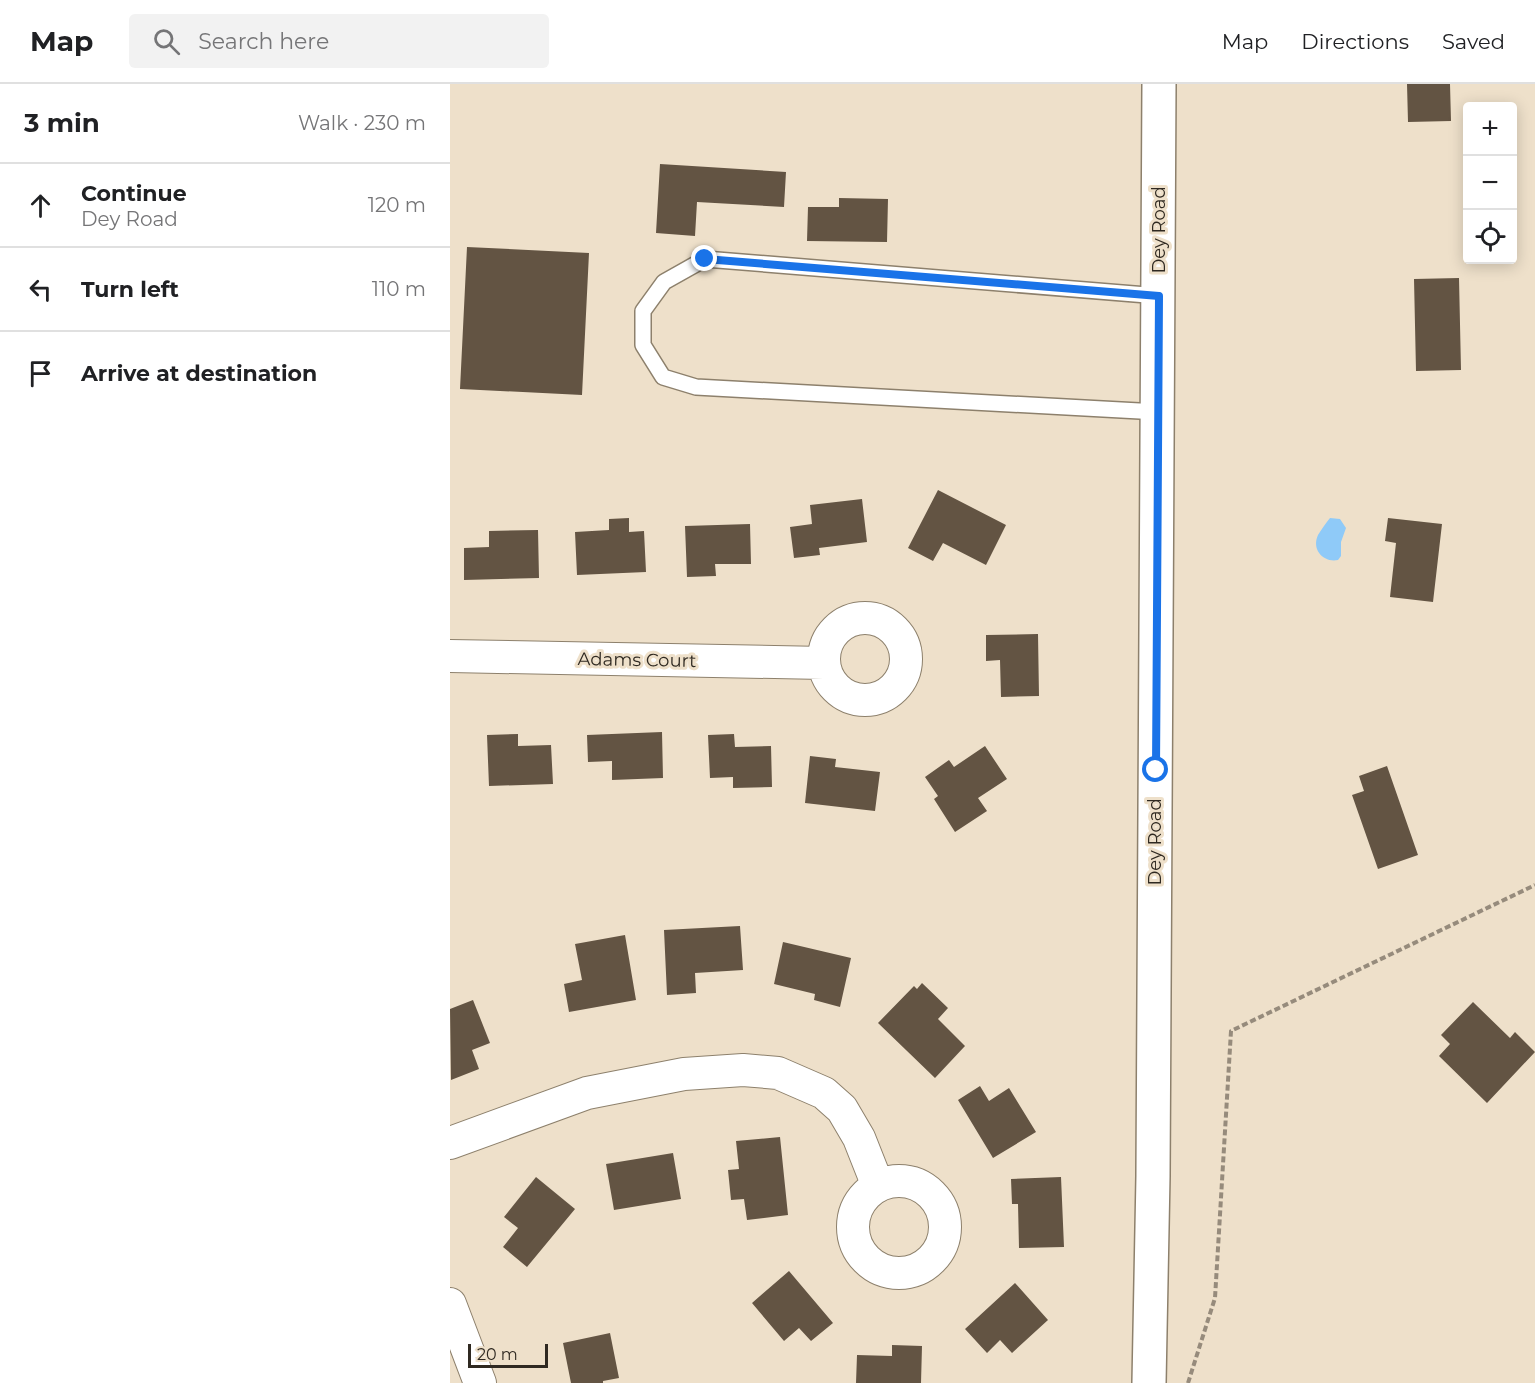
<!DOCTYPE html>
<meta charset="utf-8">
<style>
body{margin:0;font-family:Montserrat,sans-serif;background:#f2f2f2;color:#202124}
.controls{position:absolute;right:18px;top:18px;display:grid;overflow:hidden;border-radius:6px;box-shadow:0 3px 15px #0003}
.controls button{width:54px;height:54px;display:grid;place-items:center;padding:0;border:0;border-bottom:2px solid #e0e0e0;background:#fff;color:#202124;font:30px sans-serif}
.scale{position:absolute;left:18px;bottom:15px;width:80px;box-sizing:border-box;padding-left:6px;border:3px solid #2f2921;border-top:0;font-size:16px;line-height:21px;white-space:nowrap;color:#2f2921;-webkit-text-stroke:4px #eee0ca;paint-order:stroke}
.stop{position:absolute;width:18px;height:18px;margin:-14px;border:4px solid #1a73e8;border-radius:50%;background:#fff}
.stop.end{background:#1a73e8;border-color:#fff;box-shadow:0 2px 6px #0008}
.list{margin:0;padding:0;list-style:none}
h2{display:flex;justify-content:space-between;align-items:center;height:78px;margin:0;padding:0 24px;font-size:26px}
h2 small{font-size:20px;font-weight:400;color:#757577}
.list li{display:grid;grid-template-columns:39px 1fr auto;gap:18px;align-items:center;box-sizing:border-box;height:84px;padding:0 24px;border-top:2px solid #e0e0e0}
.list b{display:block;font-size:22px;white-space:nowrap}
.list p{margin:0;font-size:20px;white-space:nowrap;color:#757577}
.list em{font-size:20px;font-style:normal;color:#757577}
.icon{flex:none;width:33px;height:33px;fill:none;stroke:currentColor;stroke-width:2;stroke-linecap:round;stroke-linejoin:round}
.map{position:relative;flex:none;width:1085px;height:1299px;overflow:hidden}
header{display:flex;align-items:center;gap:36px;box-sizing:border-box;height:84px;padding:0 30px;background:#fff;border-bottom:2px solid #e0e0e0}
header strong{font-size:28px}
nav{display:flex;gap:33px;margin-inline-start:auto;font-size:21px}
.search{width:420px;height:54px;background:#f2f2f2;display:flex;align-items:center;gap:15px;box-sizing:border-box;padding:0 21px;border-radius:6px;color:#757577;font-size:22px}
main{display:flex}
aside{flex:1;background:#fff}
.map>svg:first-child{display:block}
.water{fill:#8fcaf8}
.building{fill:#635443}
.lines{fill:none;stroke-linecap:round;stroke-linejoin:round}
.lane-casing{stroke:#8d806c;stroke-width:18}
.street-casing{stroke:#8d806c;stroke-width:34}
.secondary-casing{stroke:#8d806c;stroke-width:36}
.path{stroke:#968b7c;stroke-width:4;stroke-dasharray:6 3;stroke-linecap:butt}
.lane{stroke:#fff;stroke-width:15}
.street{stroke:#fff;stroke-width:32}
.secondary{stroke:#fff;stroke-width:33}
.route{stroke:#1a73e8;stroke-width:8}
.labels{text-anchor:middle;stroke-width:6;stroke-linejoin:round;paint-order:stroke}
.street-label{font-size:18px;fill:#2f2921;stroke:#eee0ca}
</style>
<header>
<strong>Map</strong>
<div class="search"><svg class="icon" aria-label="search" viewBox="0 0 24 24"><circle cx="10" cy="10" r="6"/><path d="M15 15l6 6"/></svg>Search here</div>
<nav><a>Map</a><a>Directions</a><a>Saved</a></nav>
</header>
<main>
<aside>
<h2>3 min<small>Walk · 230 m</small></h2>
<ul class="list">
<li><svg class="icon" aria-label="ahead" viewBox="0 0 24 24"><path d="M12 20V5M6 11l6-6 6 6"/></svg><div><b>Continue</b><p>Dey Road</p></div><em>120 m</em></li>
<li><svg class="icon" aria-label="left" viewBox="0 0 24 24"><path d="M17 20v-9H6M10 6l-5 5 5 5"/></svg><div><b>Turn left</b></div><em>110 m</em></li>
<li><svg class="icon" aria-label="arrive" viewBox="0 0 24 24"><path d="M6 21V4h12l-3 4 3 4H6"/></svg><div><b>Arrive at destination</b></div></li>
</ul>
</aside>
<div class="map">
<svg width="1085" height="1299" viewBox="0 0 1085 1299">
<rect width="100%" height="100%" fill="#eee0ca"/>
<path class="water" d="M880,434L890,435L896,444L891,458V472L888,476C874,479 861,466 868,451C871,446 876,439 880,434Z"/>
<path class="building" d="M957,0H1000L1001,37L958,38Z
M210,80L336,88L334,123L247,118L245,152L206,149Z
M389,114L438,115L437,158L357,157L358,123H389Z
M17,163L139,169L132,311L10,305Z
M1009,194L1011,286L966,287L964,195Z
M488,406L556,441L536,481L493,459L483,477L458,464Z
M412,415L417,458L369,464L370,471L344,474L340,443L362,440L360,421Z
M179,434V448L194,447L196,488L127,491L125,448L159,446V435Z
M938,434L992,440L983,518L940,513L946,459L935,457Z
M300,440L301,480H265L266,492L237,493L235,442Z
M88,446L89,494L14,496V464L39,463V447Z
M588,550L589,612L551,613L550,576L536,577V551Z
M212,648L213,694L162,696V677L138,678L137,651Z
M68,650V662L101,661L103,700L39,702L37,651Z
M284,650L285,663L321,662L322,703L283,704V693L260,694L258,651Z
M535,662L557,695L528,714L537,727L505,748L484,715L488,712L475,693L499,676L504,683Z
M360,672L386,675L385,683L430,688L425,727L355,719Z
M937,682L968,771L928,785L902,711L914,707L909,692Z
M290,842L293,886L245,889L246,909L217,911L214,846Z
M175,851L186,916L119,928L114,900L132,896L125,860Z
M333,858L401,874L390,923L364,916L365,910L324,900Z
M472,899L498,924L488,935L515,962L485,994L428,939L464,902L467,905Z
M23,916L40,959L22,966L29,985L1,996L0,925Z
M1023,918L1060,954L1065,948L1085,968L1037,1019L989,972L1000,960L991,951Z
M530,1002L539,1017L559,1004L586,1048L543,1074L508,1016Z
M330,1053L338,1131L297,1136L294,1115L281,1116L278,1086L289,1085L286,1057Z
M223,1069L231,1115L164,1126L156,1080Z
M86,1093L125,1125L77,1183L53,1163L68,1144L54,1133Z
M611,1093L614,1163L569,1164L568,1120H562L561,1095Z
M339,1187L383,1239L361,1257L349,1244L334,1257L302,1219Z
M565,1199L598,1236L562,1269L550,1256L537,1269L515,1245Z
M160,1249L169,1294L153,1297V1299H121L113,1259Z
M442,1261L472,1262L471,1299H406L407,1271L442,1272Z"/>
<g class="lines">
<defs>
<path id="lane" d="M708,328L246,303L213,293L193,261V227L214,198L255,175L709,212"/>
<path id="street" d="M374 575a41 41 0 1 1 82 0a41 41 0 1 1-82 0Z
M0,572L374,579
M0,1059L137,1009L234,990L293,986L328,989L374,1009L392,1025L409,1054L428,1102
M403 1143a46 46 0 1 1 92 0a46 46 0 1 1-92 0Z
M0,1220L30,1299"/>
<path id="secondary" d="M699,1299L703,1092L709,0"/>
</defs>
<use href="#lane" class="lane-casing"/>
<use href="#street" class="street-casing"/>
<use href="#secondary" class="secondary-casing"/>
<path class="path" d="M738,1299L765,1214L781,947L1085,801"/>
<use href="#lane" class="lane"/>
<use href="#street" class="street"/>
<use href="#secondary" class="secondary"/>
</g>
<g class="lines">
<path class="route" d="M255,175L709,212L706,686"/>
</g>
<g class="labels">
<g class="street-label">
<text transform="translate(709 146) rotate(-90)" y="6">Dey Road</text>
<text transform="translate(187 576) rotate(1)" y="6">Adams Court</text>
<text transform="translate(705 758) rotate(-90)" y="6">Dey Road</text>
</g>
</g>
</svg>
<div class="controls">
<button>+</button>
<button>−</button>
<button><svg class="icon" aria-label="locate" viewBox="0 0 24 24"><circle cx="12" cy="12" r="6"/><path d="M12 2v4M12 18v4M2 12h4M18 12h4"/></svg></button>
</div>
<div class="scale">20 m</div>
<div class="stop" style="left:706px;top:686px"></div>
<div class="stop end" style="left:255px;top:175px"></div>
</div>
</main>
